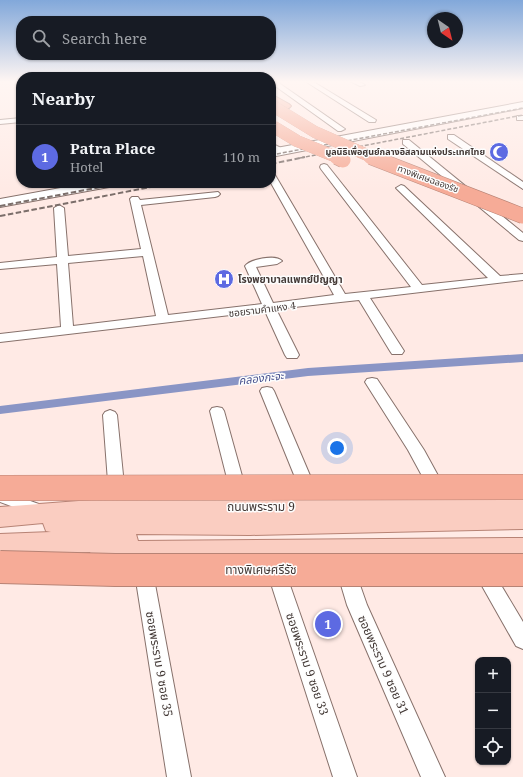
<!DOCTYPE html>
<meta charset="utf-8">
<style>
body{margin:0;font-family:"Noto Serif","Noto Sans Thai",serif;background:#242831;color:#f1f3f6}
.controls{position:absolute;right:12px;bottom:12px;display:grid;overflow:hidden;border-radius:8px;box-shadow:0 1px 3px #0004}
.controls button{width:36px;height:36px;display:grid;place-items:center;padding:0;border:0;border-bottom:1px solid #363941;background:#171b24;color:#f1f3f6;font:20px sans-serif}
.compass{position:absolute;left:427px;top:12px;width:36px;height:36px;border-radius:50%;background:#171b24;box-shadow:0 1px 3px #0004;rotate:145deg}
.you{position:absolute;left:337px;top:448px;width:14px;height:14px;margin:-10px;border:3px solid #fff;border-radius:50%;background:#1a73e8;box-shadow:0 0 0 6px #1a73e833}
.badge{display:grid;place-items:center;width:26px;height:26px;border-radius:50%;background:#5d6ae2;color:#fff;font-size:13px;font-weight:700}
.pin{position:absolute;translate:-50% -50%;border:2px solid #fff;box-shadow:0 1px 4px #0006}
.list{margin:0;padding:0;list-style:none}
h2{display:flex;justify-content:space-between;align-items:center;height:52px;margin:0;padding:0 16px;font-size:17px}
h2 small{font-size:13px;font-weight:400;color:#9ea1a6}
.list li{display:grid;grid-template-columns:26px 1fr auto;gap:12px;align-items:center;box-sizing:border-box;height:64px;padding:0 16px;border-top:1px solid #363941}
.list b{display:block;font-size:15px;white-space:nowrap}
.list p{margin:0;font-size:13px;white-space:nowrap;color:#9ea1a6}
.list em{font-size:13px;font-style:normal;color:#9ea1a6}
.icon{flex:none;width:22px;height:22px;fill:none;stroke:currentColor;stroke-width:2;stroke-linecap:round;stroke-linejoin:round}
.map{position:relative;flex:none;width:523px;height:777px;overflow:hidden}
.search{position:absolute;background:#171b24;box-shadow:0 1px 3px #0004;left:16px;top:16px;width:260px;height:44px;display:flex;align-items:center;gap:10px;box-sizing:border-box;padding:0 14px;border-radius:16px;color:#9ea1a6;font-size:15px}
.panel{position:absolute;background:#171b24;box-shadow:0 1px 3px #0004;left:16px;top:72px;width:260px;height:116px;border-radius:16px}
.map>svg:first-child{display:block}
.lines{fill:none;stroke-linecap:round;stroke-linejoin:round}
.canal{fill:#8a95c5;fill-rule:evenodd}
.street-casing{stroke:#87716b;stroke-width:2}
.secondary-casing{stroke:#87716b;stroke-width:2}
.primary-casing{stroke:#b78375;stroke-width:2}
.highway-casing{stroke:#b78375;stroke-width:2}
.street{fill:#fff;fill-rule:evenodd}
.secondary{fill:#fff;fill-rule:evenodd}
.primary{fill:#facdc1;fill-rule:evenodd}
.highway{fill:#f6ab97;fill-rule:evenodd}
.rail-far1{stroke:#7b6e6a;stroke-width:1.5;stroke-dasharray:4 2;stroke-linecap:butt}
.rail{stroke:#7b6e6a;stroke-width:2;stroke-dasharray:5.5 2.5;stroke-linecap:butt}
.highway-bridge-far3-casing{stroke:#b78375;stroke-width:12;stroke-linecap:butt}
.highway-bridge-far2-casing{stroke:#b78375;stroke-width:16;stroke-linecap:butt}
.highway-bridge-far1-casing{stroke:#b78375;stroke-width:26;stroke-linecap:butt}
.highway-bridge-casing{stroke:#b78375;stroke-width:34;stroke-linecap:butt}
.highway-bridge-far3{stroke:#f6ab97;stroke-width:12}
.highway-bridge-far2{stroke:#f6ab97;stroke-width:15}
.highway-bridge-far1{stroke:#f6ab97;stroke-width:25}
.highway-bridge{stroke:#f6ab97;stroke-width:32}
.labels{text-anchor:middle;stroke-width:3;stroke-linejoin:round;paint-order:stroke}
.far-poi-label{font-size:9px;font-weight:bold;fill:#433936;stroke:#fdfdfd;text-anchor:end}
.far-street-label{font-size:9px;fill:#433936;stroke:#fdfdfd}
.poi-label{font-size:10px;font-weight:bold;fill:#433936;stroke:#fdfdfd;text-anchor:start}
.street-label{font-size:10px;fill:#433936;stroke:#fdfdfd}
.water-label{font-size:11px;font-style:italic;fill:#444e8c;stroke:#fdfdfd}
.near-street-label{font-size:12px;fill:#433936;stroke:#fdfdfd}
</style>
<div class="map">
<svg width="523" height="777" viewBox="0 0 523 777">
<rect width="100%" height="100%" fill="#ffeae5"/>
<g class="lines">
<path class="canal" d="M523,354V362L308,376L0,414V406L308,368Z"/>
<defs>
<path id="street" d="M271,81H276L345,129L341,131H338L271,83Z
M305,81H312L376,120L375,122H369Z
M350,81H358L365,85L360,86Z
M517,116H523V120H517Z
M21,118V122L0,124V120Z
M448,135H454L523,182V189L448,139Z
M403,140H409L523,233V241L519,240L403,144Z
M271,143L283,149V153H277L271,149Z
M324,164L327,165L422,285L488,278L398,190L396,188L401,185L404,186L500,276L523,274V280L370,298L404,351L402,354H392L390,351L359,300L276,309L299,355L297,358H287L285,355L265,311L0,342V334L61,327L57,264L0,269V263L57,257L54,208L59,205L64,208L68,256L141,249L130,199L132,197H138L140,200L218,192L220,194L218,196L215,197L141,205L168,315L262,304L245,266C250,259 276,254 282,261L277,264L256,267L273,303L334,295L271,183V172L275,175L345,294L411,287L321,169L320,167L321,165ZM143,256L156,316L73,326L68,263Z
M372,378L377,379L424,450L447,492L445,496L439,498L433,496L408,450L365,382L367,379Z
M267,387L272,388L274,391L317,492L315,496L309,498L303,496L301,492L260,391L262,388Z
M217,407L222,408L224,411L247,494L245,498L239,500L233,498L231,494L210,411L212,408Z
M110,410L115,412L117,415L125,495L123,499L117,501L111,499L109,495L103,415L105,412Z
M0,490L47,507L50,511L47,515L41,517L0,502Z
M143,561L150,563L152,568L191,777H167L134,568L136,563Z
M275,561L282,563L284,568L357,777H333L266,568L268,563Z
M345,561L352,563L354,568L367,605L445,777H421L347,605L336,568L338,563Z
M482,563L489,565L523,622V649L516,646L473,570L475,565Z"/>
<path id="secondary" d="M523,102V108L271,157V149Z
M88,183H115L114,186L109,187L0,207V199Z"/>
<path id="primary" d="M445,494L523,495V529L250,535L136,534L138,541L523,538V560L104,563L94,560L90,552L0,556V534L51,532L46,531L43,523L0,527V507L118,498L315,497Z"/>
<path id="highway" d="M271,94L289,104L291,106L289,108H281L271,102Z"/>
</defs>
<use href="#street" class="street-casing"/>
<use href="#secondary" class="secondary-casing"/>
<use href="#primary" class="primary-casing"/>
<use href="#highway" class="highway-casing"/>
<use href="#street" class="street"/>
<use href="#secondary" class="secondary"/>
<use href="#primary" class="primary"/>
<use href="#highway" class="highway"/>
<path class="rail-far1" d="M271,155L523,108
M300,158L523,115"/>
<path class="rail" d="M271,164L305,157
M0,206L123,183
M0,216L172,183"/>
<defs>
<path id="highway-bridge-far3" d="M271,105L315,132L374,158
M274,127L297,141L339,158"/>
<path id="highway-bridge-far2" d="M337,157L343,160
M371,157L523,216"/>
<path id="highway-bridge-far1" d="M0,488L523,487"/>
<path id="highway-bridge" d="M0,567L115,570H523"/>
</defs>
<use href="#highway-bridge-far3" class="highway-bridge-far3-casing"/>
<use href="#highway-bridge-far2" class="highway-bridge-far2-casing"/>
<use href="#highway-bridge-far1" class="highway-bridge-far1-casing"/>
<use href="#highway-bridge" class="highway-bridge-casing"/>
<use href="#highway-bridge-far3" class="highway-bridge-far3"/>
<use href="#highway-bridge-far2" class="highway-bridge-far2"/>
<use href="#highway-bridge-far1" class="highway-bridge-far1"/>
<use href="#highway-bridge" class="highway-bridge"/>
</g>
<linearGradient id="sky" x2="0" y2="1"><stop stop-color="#82a8da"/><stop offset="0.43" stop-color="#fff6f3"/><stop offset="1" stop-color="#fff6f3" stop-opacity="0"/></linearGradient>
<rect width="523" height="190" fill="url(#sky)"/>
<defs>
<symbol id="mosque-disc" viewBox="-11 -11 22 22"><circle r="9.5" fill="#5d6ae2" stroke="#fdfdfd"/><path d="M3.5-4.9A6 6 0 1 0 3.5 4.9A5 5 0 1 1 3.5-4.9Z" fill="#fff"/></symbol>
<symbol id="hospital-disc" viewBox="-11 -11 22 22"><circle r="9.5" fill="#5d6ae2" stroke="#fdfdfd"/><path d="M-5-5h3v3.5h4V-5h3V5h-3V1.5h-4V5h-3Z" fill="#fff"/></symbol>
</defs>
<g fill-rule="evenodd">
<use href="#mosque-disc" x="488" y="141" width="22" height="22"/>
<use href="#hospital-disc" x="213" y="268" width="22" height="22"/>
</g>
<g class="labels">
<g class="far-poi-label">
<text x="485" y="155">มูลนิธิเพื่อศูนย์กลางอิสลามแห่งประเทศไทย</text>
</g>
<g class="far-street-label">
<text transform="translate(428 179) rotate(20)" y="3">ทางพิเศษฉลองรัช</text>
</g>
<g class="poi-label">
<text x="238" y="283">โรงพยาบาลแพทย์ปัญญา</text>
</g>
<g class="street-label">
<text transform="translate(262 309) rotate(-7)" y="4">ซอยรามคำแหง 4</text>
</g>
<g class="water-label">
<text transform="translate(261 378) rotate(-7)" y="4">คลองกะจะ</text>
</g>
<g class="near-street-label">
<text x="261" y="511">ถนนพระราม 9</text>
<text x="261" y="574">ทางพิเศษศรีรัช</text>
<text transform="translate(159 664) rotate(80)" y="4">ซอยพระราม 9 ซอย 35</text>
<text transform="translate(307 664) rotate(71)" y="4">ซอยพระราม 9 ซอย 33</text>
<text transform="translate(383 665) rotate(66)" y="4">ซอยพระราม 9 ซอย 31</text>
</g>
</g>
</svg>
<div class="controls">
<button>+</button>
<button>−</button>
<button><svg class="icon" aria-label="locate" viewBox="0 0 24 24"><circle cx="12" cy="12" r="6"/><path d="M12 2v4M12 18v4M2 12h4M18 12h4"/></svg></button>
</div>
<svg class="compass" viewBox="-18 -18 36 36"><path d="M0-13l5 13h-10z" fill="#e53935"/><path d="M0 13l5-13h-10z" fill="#9ea1a6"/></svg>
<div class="you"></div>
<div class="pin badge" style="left:328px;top:624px">1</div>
<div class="search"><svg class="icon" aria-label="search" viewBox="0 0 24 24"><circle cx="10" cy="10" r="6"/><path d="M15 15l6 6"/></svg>Search here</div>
<section class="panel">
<h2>Nearby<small></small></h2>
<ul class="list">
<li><span class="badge">1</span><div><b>Patra Place</b><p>Hotel</p></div><em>110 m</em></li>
</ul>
</section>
</div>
